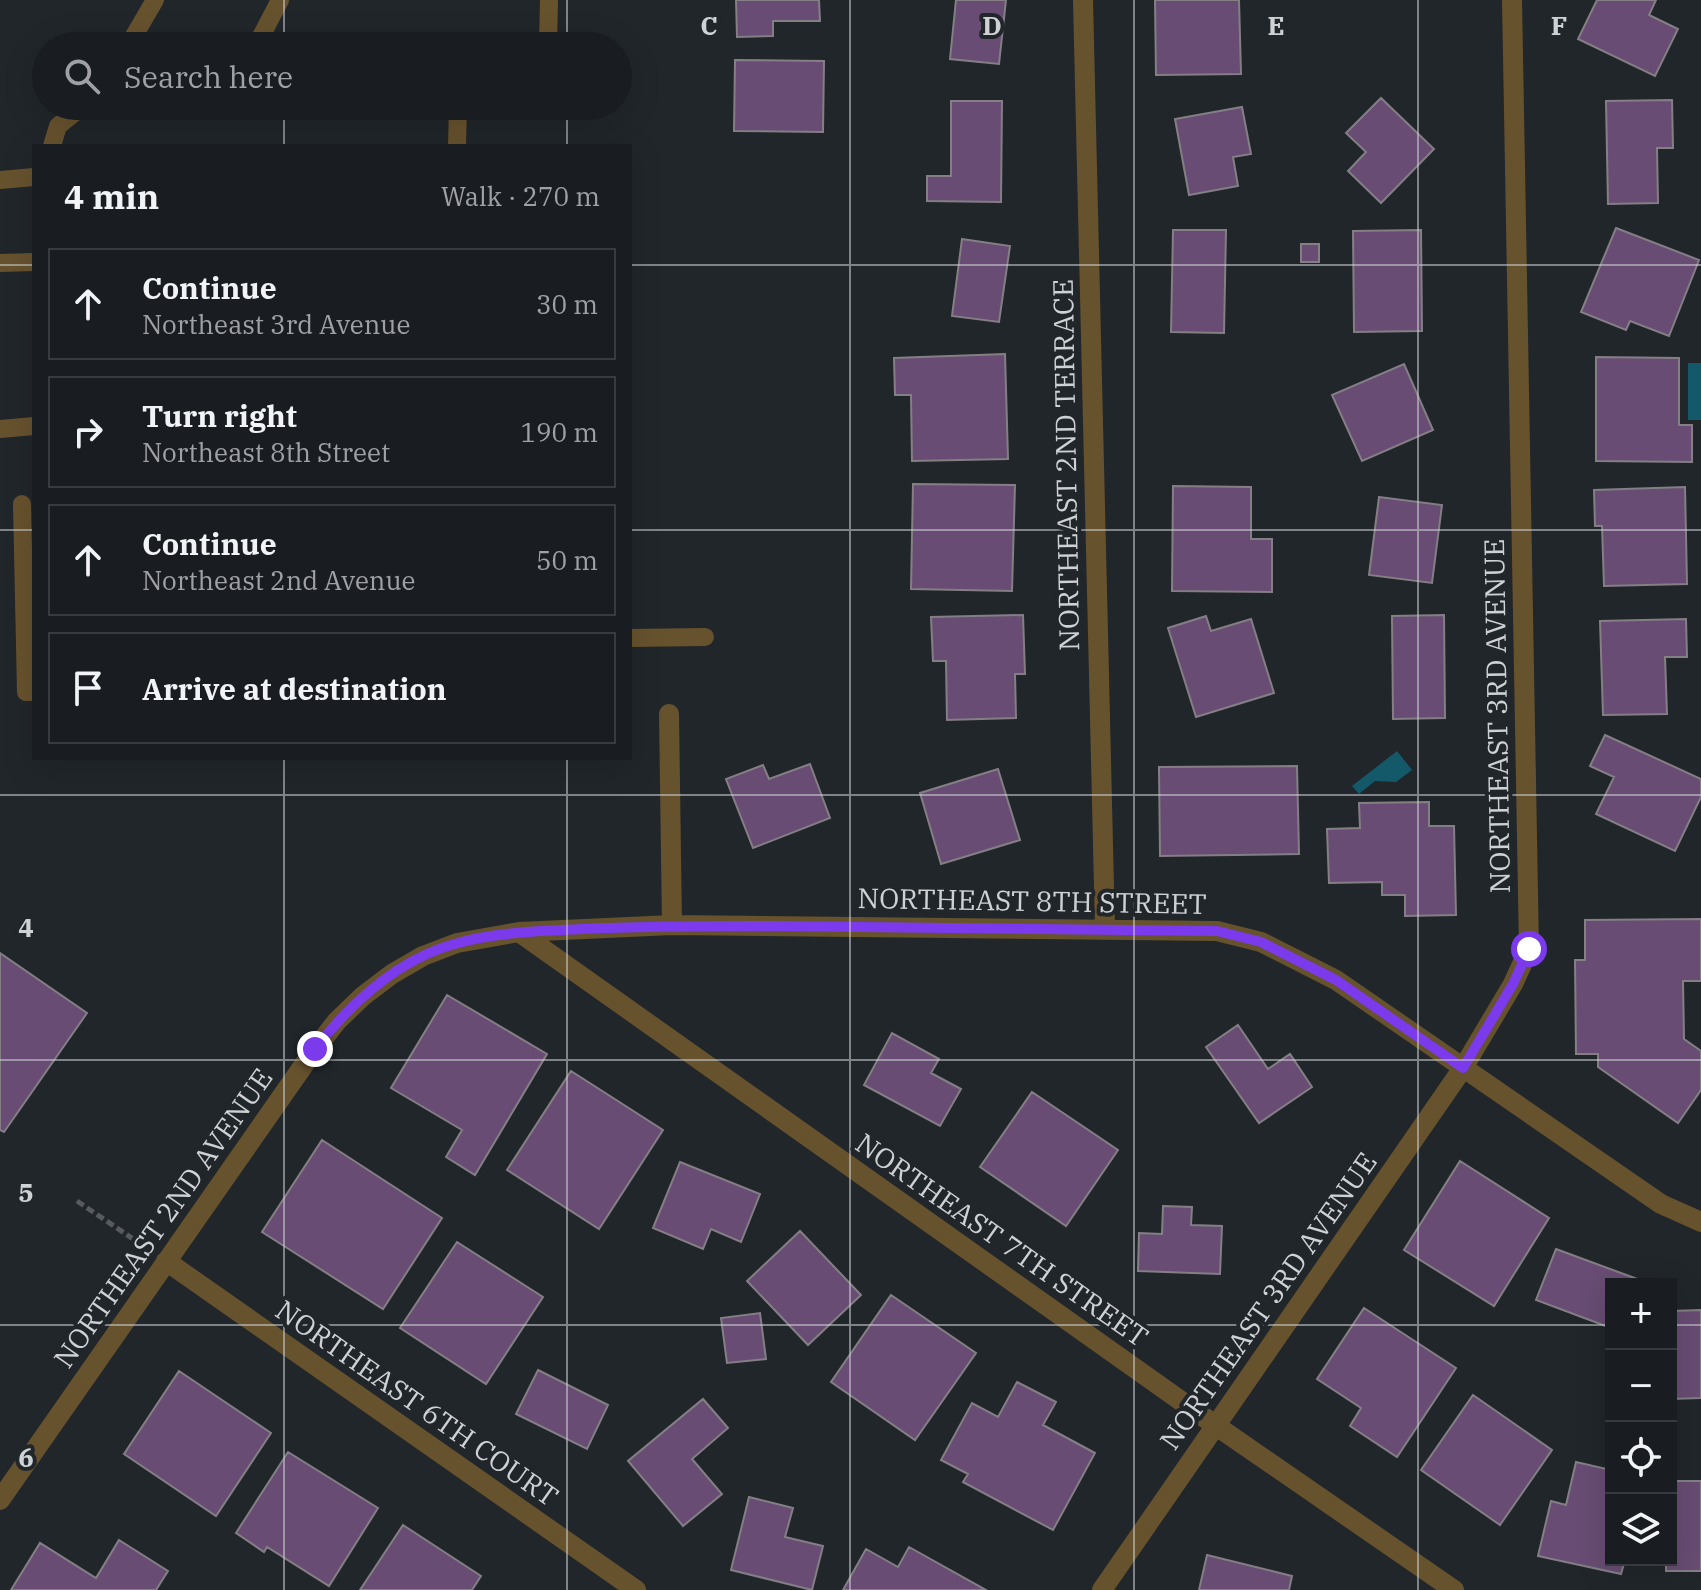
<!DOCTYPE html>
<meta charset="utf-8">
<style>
body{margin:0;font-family:"IBM Plex Serif",serif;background:#26292d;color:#f1f3f6}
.controls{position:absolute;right:24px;bottom:24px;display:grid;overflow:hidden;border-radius:0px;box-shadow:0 8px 32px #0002}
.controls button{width:72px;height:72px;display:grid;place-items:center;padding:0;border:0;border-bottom:2px solid #373a3e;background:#191c20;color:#f1f3f6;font:40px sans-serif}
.stop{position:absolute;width:24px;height:24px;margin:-18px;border:6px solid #7c3aed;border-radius:50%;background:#fff}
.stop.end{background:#7c3aed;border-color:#fff;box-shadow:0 2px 8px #0008}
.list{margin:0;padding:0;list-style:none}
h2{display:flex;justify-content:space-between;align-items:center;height:104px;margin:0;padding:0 32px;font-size:34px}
h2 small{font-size:26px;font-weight:400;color:#9fa1a5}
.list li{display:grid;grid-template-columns:52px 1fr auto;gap:24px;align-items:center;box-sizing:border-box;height:112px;margin:0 16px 16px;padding:0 16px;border:2px solid #373a3e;border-radius:0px}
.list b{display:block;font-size:30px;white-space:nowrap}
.list p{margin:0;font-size:26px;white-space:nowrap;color:#9fa1a5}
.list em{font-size:26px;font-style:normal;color:#9fa1a5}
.icon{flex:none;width:44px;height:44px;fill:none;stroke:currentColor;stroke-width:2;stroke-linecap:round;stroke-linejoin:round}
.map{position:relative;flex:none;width:1701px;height:1590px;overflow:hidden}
.search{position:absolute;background:#191c20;box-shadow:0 8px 32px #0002;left:32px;top:32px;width:600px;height:88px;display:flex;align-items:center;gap:20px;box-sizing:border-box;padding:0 28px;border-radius:44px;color:#9fa1a5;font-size:30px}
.panel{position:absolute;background:#191c20;box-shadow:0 8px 32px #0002;left:32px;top:144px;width:600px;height:616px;border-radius:0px}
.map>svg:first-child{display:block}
.water{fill:#14596a}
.building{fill:#684c73;stroke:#837f85;stroke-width:2}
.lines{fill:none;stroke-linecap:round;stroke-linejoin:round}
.path{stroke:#575b5f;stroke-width:5;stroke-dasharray:8 4;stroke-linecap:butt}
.service{stroke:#67522e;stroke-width:18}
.minor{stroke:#67522e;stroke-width:20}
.route{stroke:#7c3aed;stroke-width:10}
.grid{fill:none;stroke:#cfd2d5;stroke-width:2;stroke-opacity:0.55}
.labels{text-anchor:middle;stroke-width:8;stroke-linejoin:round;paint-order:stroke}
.street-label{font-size:28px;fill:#cfd2d5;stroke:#21262a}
.grid-label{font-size:26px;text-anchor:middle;font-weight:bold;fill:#cfd2d5;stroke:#21262a;stroke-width:8;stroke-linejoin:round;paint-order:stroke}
</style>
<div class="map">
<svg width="1701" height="1590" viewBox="0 0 1701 1590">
<rect width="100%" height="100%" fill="#21262a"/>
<path class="water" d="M1688,363H1701V420H1688Z
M1397,751L1412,770L1396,782L1375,781L1359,794L1352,786Z"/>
<path class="building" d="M736,0H819L820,21H773V36L737,37Z
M956,0H1006L999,64L950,59Z
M1155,0H1239L1241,74L1156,75Z
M1597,0H1656L1649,15L1678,29L1655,76L1578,39Z
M735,60L824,61L823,132L734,131Z
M1381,98L1434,149L1381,203L1348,171L1366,152L1346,133Z
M1672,100L1673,148H1657L1658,203L1608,204L1606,101Z
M951,101H1002L1001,202L927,201V176H951Z
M1242,107L1251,154L1233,157L1238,186L1189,195L1175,119Z
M1616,228L1699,260L1669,336L1630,321L1626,330L1581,312Z
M1173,230H1226L1224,333L1171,332Z
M1421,230L1422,331L1354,332L1353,231Z
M962,239L1010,246L999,322L952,316Z
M1301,244H1319V262H1301Z
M1005,354L1008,459L912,461L911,395H895L894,358Z
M1596,357L1679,358V425H1692V462L1596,461Z
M1404,364L1433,430L1362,461L1332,395Z
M913,484L1015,485L1012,591L911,589Z
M1173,486L1251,487V539H1272V592L1172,591Z
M1685,487L1687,584L1604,586L1602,526H1595L1594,490Z
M1379,497L1442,505L1432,583L1369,575Z
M1023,615L1025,674H1015L1016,718L947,720L946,661H933L931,617Z
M1444,615L1445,718L1393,719L1392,616Z
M1206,616L1211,631L1251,619L1274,693L1196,717L1168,628Z
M1686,619L1687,657H1665L1667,714L1603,715L1600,621Z
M1605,735L1701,779V797L1675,851L1596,814L1614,777L1590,766Z
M810,764L830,818L753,848L726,779L763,765L769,779Z
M1297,766L1299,854L1160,856L1159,767Z
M998,769L1020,840L941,864L920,793Z
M1429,802V826H1454L1456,915L1405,916V895H1382V882L1329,883L1327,829L1360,828L1359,803Z
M1701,919V981H1683L1684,1039L1701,1051V1090L1678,1123L1598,1067V1054H1576L1575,960H1585V920Z
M0,953L87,1013L4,1132L0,1130Z
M447,995L547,1054L475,1175L446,1157L462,1130L391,1088Z
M1238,1025L1268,1069L1290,1054L1312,1087L1259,1123L1206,1047Z
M892,1033L939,1059L931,1073L961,1089L940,1126L864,1085Z
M571,1071L663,1130L599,1229L507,1170Z
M1032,1092L1118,1150L1066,1226L980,1167Z
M322,1140L442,1218L383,1309L262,1232Z
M1460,1161L1549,1218L1494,1306L1404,1250Z
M680,1162L760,1194L741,1242L711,1229L703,1249L653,1228Z
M1163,1206L1192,1207L1191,1225L1222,1226L1220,1274L1138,1271L1139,1233L1162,1234Z
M800,1231L861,1295L808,1345L747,1281Z
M457,1242L543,1297L486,1384L400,1328Z
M1556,1249L1640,1280L1639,1284H1611V1328L1536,1300Z
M891,1295L976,1353L915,1440L831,1382Z
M1364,1308L1456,1368L1397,1457L1350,1426L1361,1408L1317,1379Z
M1701,1310V1398L1671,1399V1311Z
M760,1313L766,1359L727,1363L721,1318Z
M538,1370L608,1405L587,1449L516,1414Z
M179,1371L271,1433L216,1516L124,1454Z
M1017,1382L1056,1402L1043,1425L1095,1453L1053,1530L963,1482L968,1474L941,1460L972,1403L998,1417Z
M1473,1395L1552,1450L1500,1525L1421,1470Z
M703,1399L728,1428L692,1459L722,1494L683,1526L628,1461Z
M288,1452L378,1508L329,1586L267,1547L264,1552L236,1533Z
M1576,1462L1611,1470V1560H1625L1621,1574L1538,1556L1551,1501L1566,1505Z
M1671,1481H1701V1571H1666V1560H1671Z
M749,1497L793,1508L785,1537L823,1546L812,1590L731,1570Z
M403,1525L481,1576L472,1590H360Z
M119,1540L168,1571L156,1590H11L40,1543L96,1578Z
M909,1547L986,1590H843L866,1549L898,1567Z
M1207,1555L1292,1576L1289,1590H1199Z"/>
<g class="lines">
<path class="path" d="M77,1201L145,1247"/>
<path class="service" d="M128,46L155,0
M256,46L280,0
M548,46L549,0
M52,146L58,126L83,106
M457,146L458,106
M0,180L34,177
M0,263L34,262
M0,429L34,426
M22,504L26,692H34
M630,638L705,637"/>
<path class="minor" d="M1083,0L1105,929
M669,714L672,925
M519,932L1215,1425L1454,1590
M166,1261L636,1590
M0,1500L315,1049L337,1021L363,996L392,974L423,956L457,943L519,932L672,925L1217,931L1261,942L1336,980L1661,1204L1701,1222
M1102,1590L1463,1068L1513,984L1529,949L1512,0"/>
</g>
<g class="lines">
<path class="route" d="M315,1049C351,1003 399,958 458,943C498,932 542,931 583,929C646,926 708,926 771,926C919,928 1068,929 1217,931L1261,942L1336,980L1463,1068L1513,984L1529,949"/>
</g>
<path class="grid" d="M284,0V46M567,0V46M850,0V1590M1134,0V1590M1418,0V1590M284,106V146M567,106V146M0,265H34M630,265H1701M0,530H34M630,530H1701M284,758V1590M567,758V1590M0,795H1701M0,1060H1701M0,1325H1611M1671,1325H1701"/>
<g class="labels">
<g class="street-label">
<text transform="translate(1066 465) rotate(-91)" y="10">NORTHEAST 2ND TERRACE</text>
<text transform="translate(1497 716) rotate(-91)" y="10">NORTHEAST 3RD AVENUE</text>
<text transform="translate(1032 901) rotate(1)" y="10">NORTHEAST 8TH STREET</text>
<text transform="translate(163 1218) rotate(-55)" y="10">NORTHEAST 2ND AVENUE</text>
<text transform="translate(1002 1240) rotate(35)" y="10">NORTHEAST 7TH STREET</text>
<text transform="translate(1268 1301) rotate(-55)" y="10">NORTHEAST 3RD AVENUE</text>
<text transform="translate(417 1403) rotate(35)" y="10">NORTHEAST 6TH COURT</text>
</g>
</g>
<g class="grid-label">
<text x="709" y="35">C</text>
<text x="992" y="35">D</text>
<text x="1276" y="35">E</text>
<text x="1559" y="35">F</text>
<text x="26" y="937">4</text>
<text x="26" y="1202">5</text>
<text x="26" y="1467">6</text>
</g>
</svg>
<div class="controls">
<button>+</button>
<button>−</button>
<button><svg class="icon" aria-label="locate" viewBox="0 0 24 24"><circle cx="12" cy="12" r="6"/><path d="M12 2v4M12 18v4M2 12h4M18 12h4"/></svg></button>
<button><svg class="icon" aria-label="layers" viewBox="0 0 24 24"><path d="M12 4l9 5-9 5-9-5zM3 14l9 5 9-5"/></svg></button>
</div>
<div class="stop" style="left:1529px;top:949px"></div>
<div class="stop end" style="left:315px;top:1049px"></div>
<div class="search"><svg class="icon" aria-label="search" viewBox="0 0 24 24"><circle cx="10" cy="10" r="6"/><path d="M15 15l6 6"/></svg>Search here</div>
<section class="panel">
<h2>4 min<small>Walk · 270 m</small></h2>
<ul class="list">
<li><svg class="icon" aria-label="ahead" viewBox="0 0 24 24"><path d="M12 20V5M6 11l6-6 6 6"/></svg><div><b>Continue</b><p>Northeast 3rd Avenue</p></div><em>30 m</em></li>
<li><svg class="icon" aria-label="right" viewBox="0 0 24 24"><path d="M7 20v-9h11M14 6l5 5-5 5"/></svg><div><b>Turn right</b><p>Northeast 8th Street</p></div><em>190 m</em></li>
<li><svg class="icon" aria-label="ahead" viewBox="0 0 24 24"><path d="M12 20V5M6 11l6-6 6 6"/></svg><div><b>Continue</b><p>Northeast 2nd Avenue</p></div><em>50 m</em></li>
<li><svg class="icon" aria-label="arrive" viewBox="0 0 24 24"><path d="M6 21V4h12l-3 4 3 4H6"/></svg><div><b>Arrive at destination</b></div></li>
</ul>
</section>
</div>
